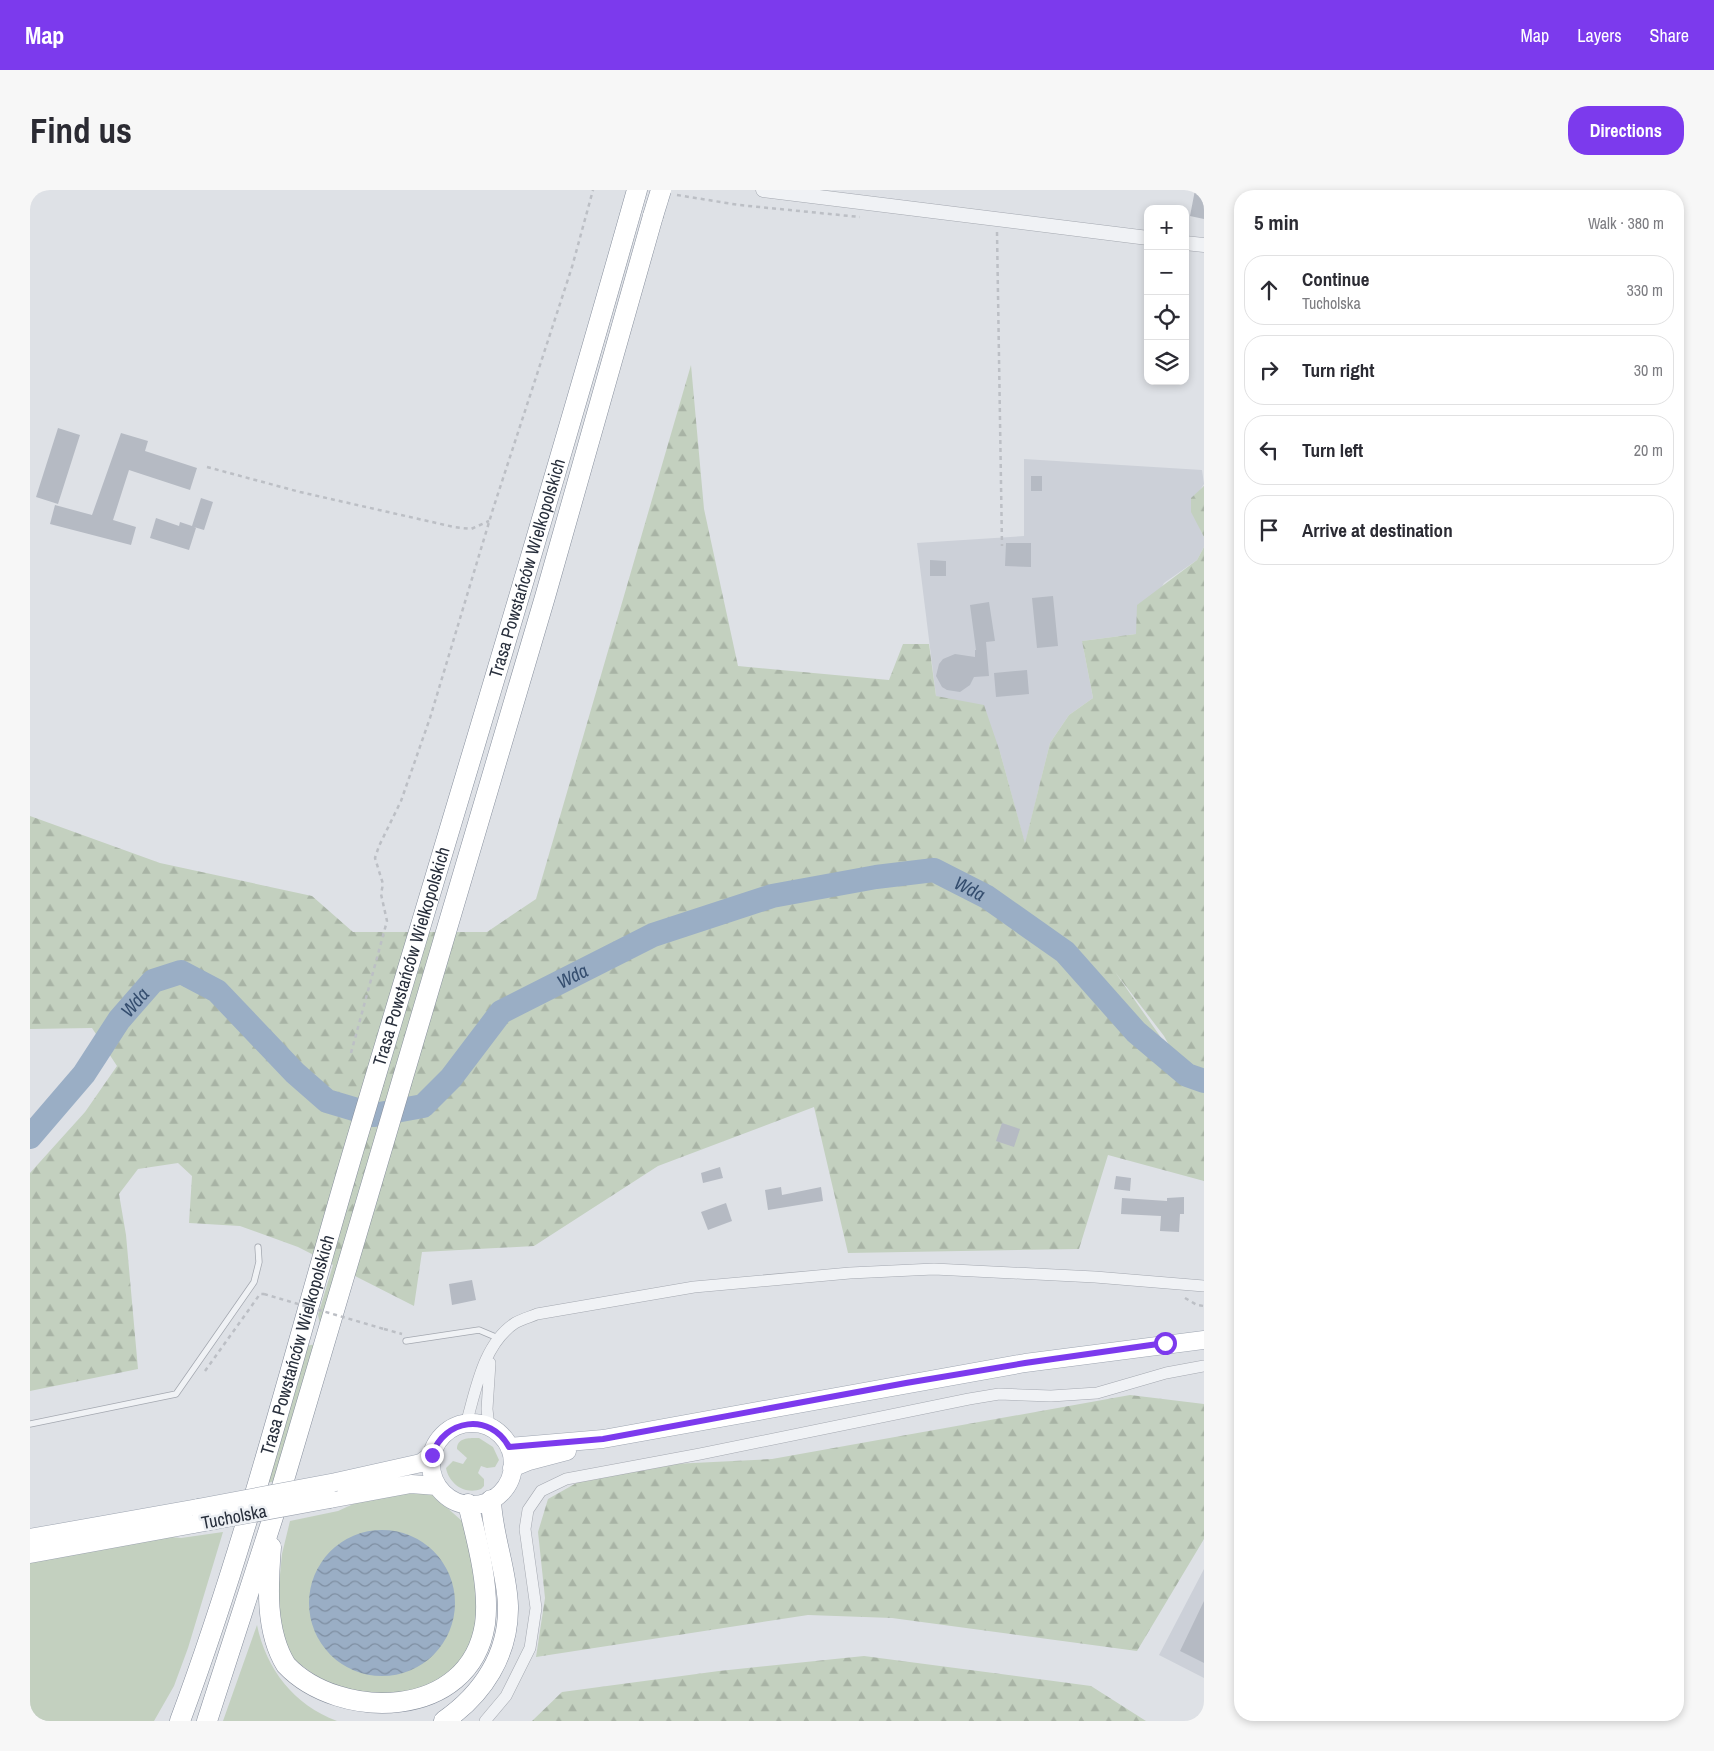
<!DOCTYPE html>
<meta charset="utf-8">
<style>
body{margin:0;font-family:"Archivo Narrow",sans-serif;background:#f7f7f7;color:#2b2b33}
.controls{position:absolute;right:15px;top:15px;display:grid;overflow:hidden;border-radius:10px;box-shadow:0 2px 8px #0003}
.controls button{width:45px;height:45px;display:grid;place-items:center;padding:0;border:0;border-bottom:1px solid #e1e1e2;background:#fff;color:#2b2b33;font:25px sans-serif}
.stop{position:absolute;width:15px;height:15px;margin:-11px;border:4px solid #7c3aed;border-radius:50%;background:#fff}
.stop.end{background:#7c3aed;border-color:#fff;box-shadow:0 1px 5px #0008}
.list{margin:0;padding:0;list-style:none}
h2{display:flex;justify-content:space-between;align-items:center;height:65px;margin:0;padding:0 20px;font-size:21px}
h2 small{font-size:16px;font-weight:400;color:#7c7c81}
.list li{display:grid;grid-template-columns:32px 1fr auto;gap:15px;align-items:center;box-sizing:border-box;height:70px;margin:0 10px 10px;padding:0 10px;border:1px solid #e1e1e2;border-radius:20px}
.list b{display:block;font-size:19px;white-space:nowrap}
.list p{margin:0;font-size:16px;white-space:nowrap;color:#7c7c81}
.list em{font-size:16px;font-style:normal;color:#7c7c81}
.icon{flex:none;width:28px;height:28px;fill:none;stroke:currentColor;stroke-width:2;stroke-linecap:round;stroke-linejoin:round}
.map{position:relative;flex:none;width:1174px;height:1531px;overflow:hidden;border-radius:20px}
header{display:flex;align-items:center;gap:30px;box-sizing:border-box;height:70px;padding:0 25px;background:#7c3aed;color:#fff}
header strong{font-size:24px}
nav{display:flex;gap:28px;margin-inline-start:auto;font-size:18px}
.intro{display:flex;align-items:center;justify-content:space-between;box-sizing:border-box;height:120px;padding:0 30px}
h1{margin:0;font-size:35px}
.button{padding:12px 22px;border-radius:20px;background:#7c3aed;color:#fff;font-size:18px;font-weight:700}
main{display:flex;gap:30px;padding:0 30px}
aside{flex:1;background:#fff;border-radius:20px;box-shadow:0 2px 8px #0003}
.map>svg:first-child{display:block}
.built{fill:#ccd0d8}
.green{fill:#c3d0bf}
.forest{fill:url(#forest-firs);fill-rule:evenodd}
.water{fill:url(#water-waves)}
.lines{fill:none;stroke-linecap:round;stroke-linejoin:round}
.river{stroke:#9aaec5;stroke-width:24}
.building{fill:#b5bac3}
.service-casing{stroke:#a4a8b0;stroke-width:7}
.minor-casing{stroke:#a4a8b0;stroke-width:12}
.tertiary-casing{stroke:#a4a8b0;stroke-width:15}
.primary-casing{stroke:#9ea5b1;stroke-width:19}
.motorway-casing{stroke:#868e9c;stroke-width:21}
.path{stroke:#bcbfc5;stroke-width:2.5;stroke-dasharray:4 4;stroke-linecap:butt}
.service{stroke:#f0f2f5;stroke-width:5.5}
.minor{stroke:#f0f2f5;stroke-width:11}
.tertiary{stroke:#f0f2f5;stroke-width:14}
.primary{stroke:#fff;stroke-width:18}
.motorway{stroke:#fff;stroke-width:20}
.primary-bridge-casing{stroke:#9ea5b1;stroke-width:19;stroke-linecap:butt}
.motorway-bridge-casing{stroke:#868e9c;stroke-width:21;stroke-linecap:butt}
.path-bridge{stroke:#bcbfc5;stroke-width:2.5;stroke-dasharray:4 4;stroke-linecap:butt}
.primary-bridge{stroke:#fff;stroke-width:18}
.motorway-bridge{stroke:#fff;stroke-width:20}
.route{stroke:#7c3aed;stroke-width:6}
.labels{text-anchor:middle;stroke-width:5;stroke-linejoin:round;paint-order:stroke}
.street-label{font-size:18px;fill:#282f3c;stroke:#edf0f4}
.water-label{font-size:19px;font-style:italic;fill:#344d6e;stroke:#edf0f4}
</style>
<header>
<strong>Map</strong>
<nav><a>Map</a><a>Layers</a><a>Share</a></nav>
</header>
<div class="intro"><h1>Find us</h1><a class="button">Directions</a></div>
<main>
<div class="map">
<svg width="1174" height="1531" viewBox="0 0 1174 1531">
<defs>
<pattern id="forest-firs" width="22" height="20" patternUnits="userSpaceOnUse" patternTransform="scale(1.25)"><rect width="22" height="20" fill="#c3d0bf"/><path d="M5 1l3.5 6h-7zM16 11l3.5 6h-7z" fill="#a8b3a5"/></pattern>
<pattern id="water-waves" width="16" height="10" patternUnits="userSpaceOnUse" patternTransform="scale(1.25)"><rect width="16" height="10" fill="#9aaec5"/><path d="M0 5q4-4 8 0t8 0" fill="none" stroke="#7e8ea1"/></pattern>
</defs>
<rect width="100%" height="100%" fill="#dee1e6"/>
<path class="built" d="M994,269L1172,280L1174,294L1169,302L1170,339L1174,347V357L1167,370L1134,393L1106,444L1052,451L1063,508L1039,525L1020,553L995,654L970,562L906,506L887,353L994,346Z
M1174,1379V1488L1129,1465Z"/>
<path class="green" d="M306,1065L310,1066L290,1134L288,1125Z
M286,1154L246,1291L236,1293L276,1156Z
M449,1248L463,1257L469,1270L465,1277L457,1278L451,1276L448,1283L454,1289V1296L451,1299C435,1305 419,1294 416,1278L423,1271L433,1274L437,1268L427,1259C427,1247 440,1248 449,1248Z
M397,1300L432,1331L441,1361L448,1414L444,1446L432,1469L411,1496L327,1517L258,1465L246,1425L252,1364L260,1331L308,1321L332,1310Z
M193,1342L158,1458L144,1496L124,1531H0V1371L132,1346L151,1348Z
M227,1435C236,1479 264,1515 307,1531H193Z"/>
<path class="forest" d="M661,175L674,319L708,476L859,490L873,454H899L906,506L954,515L970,562L995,653L1020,553L1039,525L1063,508L1052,451L1106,444L1107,415L1167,370L1174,357V991L1078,965L1049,1059L818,1063L784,917L628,976L504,1056L392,1062L384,1116L268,1057L210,1036L159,1033L162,986L148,973L108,979L89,1004L96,1045L108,1179L0,1201V983L55,922L87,876L62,838L0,839V626L130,673L282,706L323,742H457L506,709ZM1085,782L1134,846L1145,866H1144Z
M1174,296V347L1161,322V308Z
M1100,1205L1174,1214V1349L1107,1461L862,1428L778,1425L506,1467L515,1408L508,1342L518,1309L550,1291L643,1274L742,1269Z
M834,1466L1061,1496L1116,1531H502L532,1502L689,1481Z"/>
<path class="water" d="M279 1413a73 73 0 1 1 146 0a73 73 0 1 1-146 0Z"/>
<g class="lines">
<path class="river" id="s1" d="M0,947L54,884L89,830L123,791L151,782L187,801L265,883L297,911L344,925L393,916L421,888L471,822L623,745L742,706L846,687L904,680L957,707L1035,762L1106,842L1157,885L1174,891"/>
</g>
<path class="building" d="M1165,0H1174V29L1160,26Z
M28,238L50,245L28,314L6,307Z
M91,243L118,251L115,261L167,278L160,300L99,280L83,330L106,337L101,355L20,334L25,315L62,325Z
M1001,286H1012V301H1001Z
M171,308L183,312L174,340L164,337L166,338L159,360L120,348L126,328L149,336L150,332L162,336Z
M976,353H1001V377L975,376Z
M900,370L916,371V386H900Z
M1023,406L1028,456L1007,458L1002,408Z
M959,412L965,451L956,452L959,486L944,487L940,495L930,502L917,500L912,497L906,486L909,474L913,469L925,464L945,467V460H946L940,415Z
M997,480L999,504L966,507L964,483Z
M972,933L990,939L984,957L966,951Z
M690,977L693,988L673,993L671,983Z
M1086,986L1101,988L1100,1001L1084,999Z
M751,997L752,1005L791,997L793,1011L738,1020L735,1000Z
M1154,1007V1024H1150L1149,1042L1130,1041L1131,1026L1091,1024L1092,1008L1137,1011V1008Z
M696,1013L702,1031L678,1040L671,1022Z
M442,1090L446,1110L422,1115L419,1094Z
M1174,1411V1473L1150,1461Z"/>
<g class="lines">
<defs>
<path id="service" d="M376,1151L449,1140L468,1148
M0,1234L146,1204L224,1092L229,1072L228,1057"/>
<path id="minor" d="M436,1234C446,1200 453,1154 485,1133C492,1129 500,1127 507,1124L664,1097L820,1083L904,1079L1065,1087L1174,1096
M459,1237L457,1219L460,1173
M455,1531L476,1506L500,1458L506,1418L495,1339L498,1320L511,1301L536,1289L670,1264L939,1209L969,1204L1021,1206L1067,1203L1136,1183L1174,1176"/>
<path id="tertiary" d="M733,0L1118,48
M1155,53L1174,55"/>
<path id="primary" d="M401 1274a41 41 0 1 1 82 0a41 41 0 1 1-82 0Z
M479,1257L573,1249L995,1173L1174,1150
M482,1278L499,1271L537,1261
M306,1292L391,1273L402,1265
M300,1309L381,1294L407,1296
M0,1348L168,1318
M0,1364L164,1334"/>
<g id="motorway">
<path d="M241,1357C238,1395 235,1441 256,1475C309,1531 440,1531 455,1434C460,1398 447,1350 438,1314"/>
<path id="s2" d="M150,1531C220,1343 268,1147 325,955C420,637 517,319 607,0"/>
<path d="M177,1531L243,1327L515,407L623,26"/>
<path d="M414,1531C453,1504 479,1464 478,1416C477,1380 462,1345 461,1310"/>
</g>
</defs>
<use href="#service" class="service-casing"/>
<use href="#minor" class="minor-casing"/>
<use href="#tertiary" class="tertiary-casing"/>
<use href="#primary" class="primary-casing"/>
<use href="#motorway" class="motorway-casing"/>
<path class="path" d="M647,5L709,15L830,27
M967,42L972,356
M177,277L270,302L424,337L441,339L459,331
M321,863L357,731L351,704L353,694L345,668L349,656L371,611L400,528L463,319L542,77L563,0
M1155,1108L1167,1115L1174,1116
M354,1139L372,1144
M175,1181L230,1104H234"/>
<use href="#service" class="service"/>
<use href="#minor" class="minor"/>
<use href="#tertiary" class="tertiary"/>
<use href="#primary" class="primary"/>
<use href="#motorway" class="motorway"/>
<defs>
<path id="primary-bridge" d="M168,1318L306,1292
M164,1334L300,1309"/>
<path id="motorway-bridge" d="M623,26L631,0"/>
</defs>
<use href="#primary-bridge" class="primary-bridge-casing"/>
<use href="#motorway-bridge" class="motorway-bridge-casing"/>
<path class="path-bridge" d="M234,1104L354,1139"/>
<use href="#primary-bridge" class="primary-bridge"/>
<use href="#motorway-bridge" class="motorway-bridge"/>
</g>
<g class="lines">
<path class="route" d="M402,1265C414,1229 460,1222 479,1257L573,1249L876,1193L995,1173L1135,1153"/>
</g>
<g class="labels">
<g class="street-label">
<text dy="6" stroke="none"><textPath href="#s2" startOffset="1204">Trasa Powstańców Wielkopolskich</textPath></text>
<text dy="6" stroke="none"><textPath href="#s2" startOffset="799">Trasa Powstańców Wielkopolskich</textPath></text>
<text dy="6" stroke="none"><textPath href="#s2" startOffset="394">Trasa Powstańców Wielkopolskich</textPath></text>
<text transform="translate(204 1327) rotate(-11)" y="6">Tucholska</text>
</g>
<g class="water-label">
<text dy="7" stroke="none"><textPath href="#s1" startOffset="1146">Wda</textPath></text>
<text dy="7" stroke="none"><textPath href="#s1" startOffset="726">Wda</textPath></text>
<text dy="7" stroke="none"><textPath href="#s1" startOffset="171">Wda</textPath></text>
</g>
</g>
</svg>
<div class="controls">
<button>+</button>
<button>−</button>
<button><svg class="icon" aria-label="locate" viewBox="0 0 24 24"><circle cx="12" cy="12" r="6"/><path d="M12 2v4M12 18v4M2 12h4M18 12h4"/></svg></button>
<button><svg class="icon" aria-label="layers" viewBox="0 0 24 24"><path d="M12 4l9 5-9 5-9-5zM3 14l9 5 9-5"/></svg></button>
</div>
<div class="stop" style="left:1135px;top:1153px"></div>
<div class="stop end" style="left:402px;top:1265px"></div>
</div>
<aside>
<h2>5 min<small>Walk · 380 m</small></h2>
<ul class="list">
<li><svg class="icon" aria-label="ahead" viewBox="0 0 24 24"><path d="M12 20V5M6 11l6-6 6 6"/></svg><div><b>Continue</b><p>Tucholska</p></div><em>330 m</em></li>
<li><svg class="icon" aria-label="right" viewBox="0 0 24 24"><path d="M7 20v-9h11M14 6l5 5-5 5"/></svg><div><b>Turn right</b></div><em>30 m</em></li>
<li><svg class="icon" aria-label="left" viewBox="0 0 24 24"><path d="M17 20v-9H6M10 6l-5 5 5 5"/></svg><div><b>Turn left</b></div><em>20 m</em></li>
<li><svg class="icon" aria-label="arrive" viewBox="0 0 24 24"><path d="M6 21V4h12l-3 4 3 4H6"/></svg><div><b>Arrive at destination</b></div></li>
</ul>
</aside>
</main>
